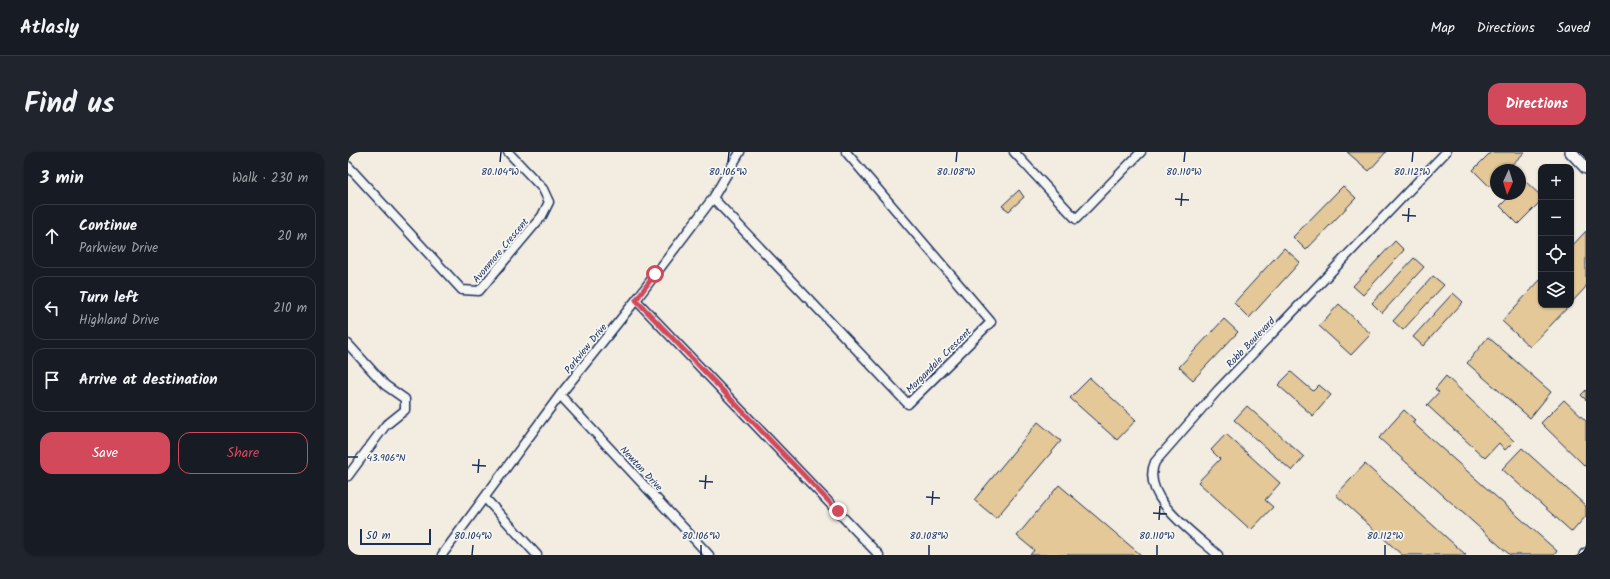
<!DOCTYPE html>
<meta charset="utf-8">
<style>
body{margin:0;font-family:Kalam,sans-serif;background:#20242c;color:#f1f3f6}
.controls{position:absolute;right:12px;top:12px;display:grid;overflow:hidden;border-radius:8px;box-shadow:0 1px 3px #0004}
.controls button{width:36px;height:36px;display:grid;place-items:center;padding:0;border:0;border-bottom:1px solid #363941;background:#171b24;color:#f1f3f6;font:20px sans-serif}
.compass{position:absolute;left:1142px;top:12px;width:36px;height:36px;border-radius:50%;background:#171b24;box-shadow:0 1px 3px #0004;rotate:184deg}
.scale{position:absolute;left:12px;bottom:10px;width:71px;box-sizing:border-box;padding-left:4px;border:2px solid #1b2f5e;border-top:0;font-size:11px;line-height:14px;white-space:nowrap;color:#1b2f5e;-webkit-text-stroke:3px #f6f6f2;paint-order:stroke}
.stop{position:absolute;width:12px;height:12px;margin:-9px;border:3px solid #d1495b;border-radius:50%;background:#fff}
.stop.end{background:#d1495b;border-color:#fff;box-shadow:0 1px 4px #0008}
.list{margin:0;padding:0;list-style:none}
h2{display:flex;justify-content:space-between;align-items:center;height:52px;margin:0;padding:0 16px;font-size:17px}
h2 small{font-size:13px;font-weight:400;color:#9ea1a6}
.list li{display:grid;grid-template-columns:26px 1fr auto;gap:12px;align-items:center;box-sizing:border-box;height:64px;margin:0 8px 8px;padding:0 8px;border:1px solid #363941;border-radius:12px}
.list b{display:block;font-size:15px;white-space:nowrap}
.list p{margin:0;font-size:13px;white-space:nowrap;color:#9ea1a6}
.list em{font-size:13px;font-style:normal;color:#9ea1a6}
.actions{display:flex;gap:8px;padding:12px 16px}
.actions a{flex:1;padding:9px 0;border:1px solid #d1495b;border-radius:12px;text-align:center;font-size:14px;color:#d1495b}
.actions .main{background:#d1495b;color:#fff}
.icon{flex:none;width:22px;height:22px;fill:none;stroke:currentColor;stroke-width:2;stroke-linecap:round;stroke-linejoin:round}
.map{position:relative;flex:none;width:1238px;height:403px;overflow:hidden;border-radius:12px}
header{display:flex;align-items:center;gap:24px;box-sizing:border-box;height:56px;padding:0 20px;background:#171b24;border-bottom:1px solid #363941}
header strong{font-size:19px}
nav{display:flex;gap:22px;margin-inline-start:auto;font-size:14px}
.intro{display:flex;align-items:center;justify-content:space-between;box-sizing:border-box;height:96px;padding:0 24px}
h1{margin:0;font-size:28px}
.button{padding:10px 18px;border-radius:12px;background:#d1495b;color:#fff;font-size:14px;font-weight:700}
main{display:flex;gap:24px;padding:0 24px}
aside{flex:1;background:#171b24;border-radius:12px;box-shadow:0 1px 3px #0004}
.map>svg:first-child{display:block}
.building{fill:#e4c898;stroke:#1b2f5e}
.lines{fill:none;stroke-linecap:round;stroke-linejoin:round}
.street-casing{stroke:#1b2f5e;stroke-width:11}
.secondary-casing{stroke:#1b2f5e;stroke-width:14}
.street{stroke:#f6f6f2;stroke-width:8}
.secondary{stroke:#f6f6f2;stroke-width:11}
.route{stroke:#d1495b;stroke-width:5}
.ticks{fill:none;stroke:#1b2f5e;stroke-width:1.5}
.labels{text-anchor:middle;stroke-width:3.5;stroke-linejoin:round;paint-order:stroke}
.street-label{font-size:10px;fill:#1b2f5e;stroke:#f6f6f2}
.ticks-label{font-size:10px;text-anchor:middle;fill:#1b2f5e;stroke:#f6f6f2;stroke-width:3.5;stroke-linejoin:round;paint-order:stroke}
</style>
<header>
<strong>Atlasly</strong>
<nav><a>Map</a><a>Directions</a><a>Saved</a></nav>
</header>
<div class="intro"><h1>Find us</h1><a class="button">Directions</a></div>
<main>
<aside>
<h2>3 min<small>Walk · 230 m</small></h2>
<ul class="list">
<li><svg class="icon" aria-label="ahead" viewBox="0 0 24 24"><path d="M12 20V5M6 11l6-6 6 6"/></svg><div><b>Continue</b><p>Parkview Drive</p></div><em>20 m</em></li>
<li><svg class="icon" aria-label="left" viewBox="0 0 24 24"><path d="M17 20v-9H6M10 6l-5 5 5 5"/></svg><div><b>Turn left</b><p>Highland Drive</p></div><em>210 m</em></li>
<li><svg class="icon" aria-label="arrive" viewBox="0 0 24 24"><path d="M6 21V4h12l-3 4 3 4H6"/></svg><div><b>Arrive at destination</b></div></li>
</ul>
<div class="actions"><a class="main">Save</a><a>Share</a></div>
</aside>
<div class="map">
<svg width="1238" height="403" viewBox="0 0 1238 403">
<rect width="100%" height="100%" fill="#f2ede0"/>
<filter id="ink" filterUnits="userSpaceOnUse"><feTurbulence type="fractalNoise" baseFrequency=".025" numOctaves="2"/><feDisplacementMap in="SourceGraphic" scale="8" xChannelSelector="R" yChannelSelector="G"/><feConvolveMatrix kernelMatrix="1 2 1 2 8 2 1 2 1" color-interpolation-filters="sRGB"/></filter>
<g filter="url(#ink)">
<path class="building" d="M999,0H1038L1021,19Z
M1143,0H1177L1158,18H1148V28L1142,35L1125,18Z
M1177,29L1193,44V49L1170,72L1152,54L1164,42H1172V34Z
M995,34L1008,46L958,98L945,85Z
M671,38L676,45L661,59L654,54Z
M1238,79V135L1223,151V95Z
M1047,89L1056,98L1015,143L1005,134Z
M936,96L952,110L901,166L886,151Z
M1066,106L1076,115L1034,161L1024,151Z
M1085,124L1096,133L1055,178L1045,169Z
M1193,127V153H1222L1182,195L1154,169Z
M1105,141L1115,150L1075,194L1065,185Z
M991,152L1023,182L1003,203L971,174Z
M876,167L890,180L845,228L831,215Z
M1140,185L1203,240L1182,266L1119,211Z
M943,220L965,239L971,233L983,243L965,264L930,233Z
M1098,224L1166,289L1157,298L1151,291L1137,306L1079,253L1091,240L1087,237Z
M742,226L788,268L769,288L722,246Z
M1238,238V248L1233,243Z
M1216,248L1238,269V315L1193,271Z
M899,254L956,305L944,319L886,268Z
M1056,258L1067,268L1064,270L1209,399L1206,403H1162L1031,286Z
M690,270L713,289L648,366L626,348Z
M878,282L932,331L917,348L925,355L903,378L850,330L872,307L863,298Z
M1174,296L1238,354V364L1224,380L1154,317Z
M1017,312L1118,403H1054L988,343Z
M711,333L793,403H682L686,398L669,384Z"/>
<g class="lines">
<defs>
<path id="street" d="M666,0L728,67L793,0
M0,14L114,138L131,139L194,64L201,50L195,37L160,0
M365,46L560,252L643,170L498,0
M288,148L531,403
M0,192L37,233L57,247V258L37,274L0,324
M212,243L361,403
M137,346L189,403
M94,403L212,243L288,148L365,46L392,0
M870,403C847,382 791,345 807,310L870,238L1098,0"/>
<path id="secondary" d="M1223,0L1238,16
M1237,403L1238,402"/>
</defs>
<use href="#street" class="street-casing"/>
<use href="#secondary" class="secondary-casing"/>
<use href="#street" class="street"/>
<use href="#secondary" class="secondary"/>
</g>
</g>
<g class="lines" filter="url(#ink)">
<path class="route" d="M307,122L288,148L490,359"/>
</g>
<path class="ticks" d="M152,10L153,0M380,10L381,0M608,10L609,0M836,10L837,0M1064,10L1065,0M827,47L841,48M833,54L834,41M1054,63L1068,64M1060,70L1061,56M0,305H10M124,313L138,314M130,321L131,307M351,329L365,330M357,337L358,323M578,345L592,346M584,353L585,339M805,361L819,362M811,368L812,354M124,403L125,393M353,403V393M581,403V393M809,403V393M1037,403V393"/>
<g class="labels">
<g class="street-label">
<text transform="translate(152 98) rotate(-50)" y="4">Avonmore Crescent</text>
<text transform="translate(902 190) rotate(-46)" y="4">Robb Boulevard</text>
<text transform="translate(237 196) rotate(-51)" y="4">Parkview Drive</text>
<text transform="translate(590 208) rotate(-45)" y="4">Morgandale Crescent</text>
<text transform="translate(294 316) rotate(47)" y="4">Newton Drive</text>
</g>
</g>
<g class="ticks-label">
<text x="152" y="23">80.104°W</text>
<text x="380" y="23">80.106°W</text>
<text x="608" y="23">80.108°W</text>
<text x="836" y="23">80.110°W</text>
<text x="1064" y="23">80.112°W</text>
<text x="38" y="309">43.906°N</text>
<text x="125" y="387">80.104°W</text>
<text x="353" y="387">80.106°W</text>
<text x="581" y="387">80.108°W</text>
<text x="809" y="387">80.110°W</text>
<text x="1037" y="387">80.112°W</text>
</g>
</svg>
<div class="controls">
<button>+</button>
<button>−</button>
<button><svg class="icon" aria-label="locate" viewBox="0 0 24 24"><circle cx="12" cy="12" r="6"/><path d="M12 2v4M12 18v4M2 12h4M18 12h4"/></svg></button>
<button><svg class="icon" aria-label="layers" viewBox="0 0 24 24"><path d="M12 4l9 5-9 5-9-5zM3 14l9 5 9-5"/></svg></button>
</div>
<svg class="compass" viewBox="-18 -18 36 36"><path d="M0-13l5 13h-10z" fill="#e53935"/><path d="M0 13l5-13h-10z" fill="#9ea1a6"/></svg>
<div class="scale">50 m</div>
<div class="stop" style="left:307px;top:122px"></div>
<div class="stop end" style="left:490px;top:359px"></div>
</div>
</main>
